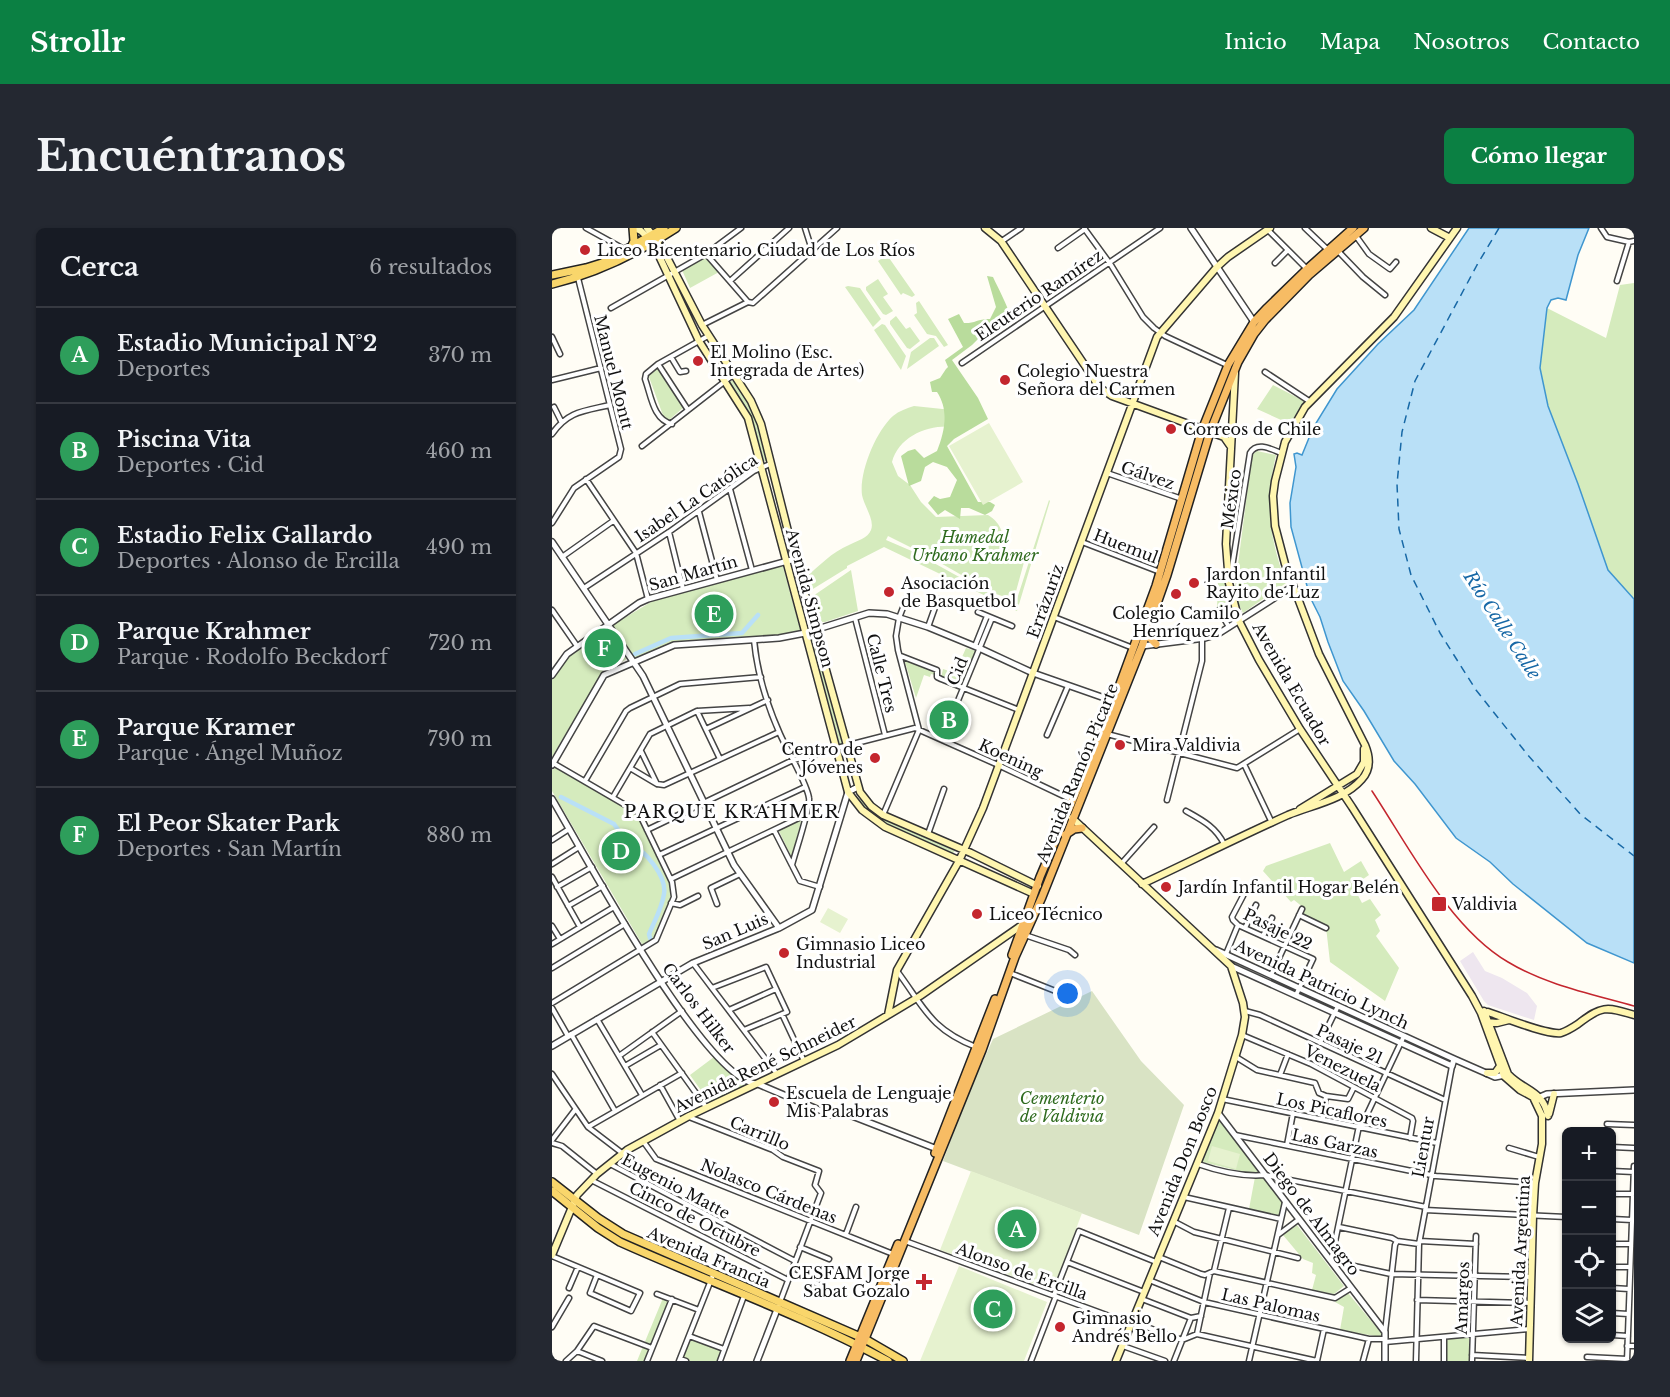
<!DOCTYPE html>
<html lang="es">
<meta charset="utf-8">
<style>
body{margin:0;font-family:"Libre Baskerville",serif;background:#242831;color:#f1f3f6}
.controls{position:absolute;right:18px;bottom:18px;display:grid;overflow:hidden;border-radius:9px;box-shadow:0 2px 4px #0004}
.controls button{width:54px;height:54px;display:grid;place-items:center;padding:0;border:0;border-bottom:2px solid #363941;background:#171b24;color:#f1f3f6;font:30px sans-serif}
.you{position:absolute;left:516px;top:766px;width:21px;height:21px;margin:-15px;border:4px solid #fff;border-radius:50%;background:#1a73e8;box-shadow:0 0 0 9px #1a73e833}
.badge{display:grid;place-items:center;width:39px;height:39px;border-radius:50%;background:#0b8043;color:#fff;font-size:20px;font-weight:700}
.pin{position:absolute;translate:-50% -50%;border:3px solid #fff;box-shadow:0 2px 6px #0006}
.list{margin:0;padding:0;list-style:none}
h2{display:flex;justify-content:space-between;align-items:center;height:78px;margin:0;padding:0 24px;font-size:26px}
h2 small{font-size:20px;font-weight:400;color:#9ea1a6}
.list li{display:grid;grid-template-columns:39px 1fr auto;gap:18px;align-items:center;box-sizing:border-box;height:96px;padding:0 24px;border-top:2px solid #363941}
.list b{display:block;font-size:22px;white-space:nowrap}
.list p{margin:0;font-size:20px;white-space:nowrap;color:#9ea1a6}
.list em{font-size:20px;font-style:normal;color:#9ea1a6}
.icon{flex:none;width:33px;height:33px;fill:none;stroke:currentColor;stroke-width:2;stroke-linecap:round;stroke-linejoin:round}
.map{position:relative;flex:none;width:1082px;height:1133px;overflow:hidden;border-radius:9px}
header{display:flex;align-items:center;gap:36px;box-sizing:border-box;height:84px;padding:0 30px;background:#0b8043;color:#fff}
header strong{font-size:28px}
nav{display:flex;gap:33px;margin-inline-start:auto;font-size:21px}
.intro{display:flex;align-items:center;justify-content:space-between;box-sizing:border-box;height:144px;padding:0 36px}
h1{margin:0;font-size:42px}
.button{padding:15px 27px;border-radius:9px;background:#0b8043;color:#fff;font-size:21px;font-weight:700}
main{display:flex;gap:36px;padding:0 36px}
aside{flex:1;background:#171b24;border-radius:9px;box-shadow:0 2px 4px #0004}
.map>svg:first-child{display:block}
.industrial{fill:#eee6ef}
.green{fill:#d5ebbd}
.forest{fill:#b9dc9c}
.cemetery{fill:#d9e3c4}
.pitch{fill:#e6f2cf}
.water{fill:#b9e0f7;stroke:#3f96cf;stroke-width:1.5}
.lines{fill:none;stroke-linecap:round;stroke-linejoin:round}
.canal{stroke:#b9e0f7;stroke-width:4.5}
.ferry{stroke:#1768a6;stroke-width:1.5;stroke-dasharray:8 6;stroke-linecap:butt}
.minor-casing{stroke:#444;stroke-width:7}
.tertiary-casing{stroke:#444;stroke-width:8}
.secondary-casing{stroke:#333;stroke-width:9}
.primary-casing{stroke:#222;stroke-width:10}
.trunk-casing{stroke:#222;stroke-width:10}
.minor{stroke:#fff;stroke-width:4}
.tertiary{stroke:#fff;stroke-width:5}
.secondary{stroke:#fff6b0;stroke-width:6}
.primary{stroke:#f9d66b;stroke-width:7}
.trunk{stroke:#f7bc64;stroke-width:7}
.rail{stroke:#c4262e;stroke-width:1.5}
.poi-dot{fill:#c4262e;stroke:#fff;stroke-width:2}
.labels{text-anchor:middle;stroke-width:6;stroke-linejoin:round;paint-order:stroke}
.poi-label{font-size:16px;fill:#111;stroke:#fff;text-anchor:start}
.street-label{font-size:16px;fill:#111;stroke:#fff}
.park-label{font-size:16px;font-style:italic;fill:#2f6b1f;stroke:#fff}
.water-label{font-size:18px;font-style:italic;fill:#1768a6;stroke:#fff}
.neighbourhood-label{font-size:18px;letter-spacing:1.5px;fill:#111;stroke:#fff}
</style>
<header>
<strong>Strollr</strong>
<nav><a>Inicio</a><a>Mapa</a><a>Nosotros</a><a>Contacto</a></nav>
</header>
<div class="intro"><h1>Encuéntranos</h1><a class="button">Cómo llegar</a></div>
<main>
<aside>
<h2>Cerca<small>6 resultados</small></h2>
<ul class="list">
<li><span class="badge" style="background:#2e9e5b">A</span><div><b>Estadio Municipal N°2</b><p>Deportes</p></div><em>370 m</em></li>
<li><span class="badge" style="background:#2e9e5b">B</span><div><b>Piscina Vita</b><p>Deportes · Cid</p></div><em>460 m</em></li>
<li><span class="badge" style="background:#2e9e5b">C</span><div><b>Estadio Felix Gallardo</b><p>Deportes · Alonso de Ercilla</p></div><em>490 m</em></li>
<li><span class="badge" style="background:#2e9e5b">D</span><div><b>Parque Krahmer</b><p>Parque · Rodolfo Beckdorf</p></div><em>720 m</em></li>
<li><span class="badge" style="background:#2e9e5b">E</span><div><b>Parque Kramer</b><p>Parque · Ángel Muñoz</p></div><em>790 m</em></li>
<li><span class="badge" style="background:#2e9e5b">F</span><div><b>El Peor Skater Park</b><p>Deportes · San Martín</p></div><em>880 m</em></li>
</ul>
</aside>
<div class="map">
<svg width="1082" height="1133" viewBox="0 0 1082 1133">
<rect width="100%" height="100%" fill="#fffdf5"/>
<path class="industrial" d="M921,724L933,743L950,750L975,765L985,778L982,792L936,777L932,773L908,733Z"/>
<path class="green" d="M335,27L363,67L360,69L351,65L349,67L326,33Z
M154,29L167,44L138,60L130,42Z
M326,51L336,66L331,69L341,83L334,87L331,86L314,62V59Z
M1082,55V371L1056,342L1026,256L996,178L988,140L995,80L1054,110L1068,57Z
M296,58L308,60L329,91L321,99L293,59Z
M367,73L396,117L392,119L384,108L375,106L362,87L365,85L364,75Z
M344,88L354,101L358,99L368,113L358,121L355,120L338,96V93Z
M330,96L333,97L354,128L349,142L322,102Z
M378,110H382L387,118L355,141L359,124Z
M104,139L107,140L132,179L117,192L112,190L97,149L98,143Z
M179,153H181C197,176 214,204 214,233H211L197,186L177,156Z
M721,157L752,173L738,196L705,181Z
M362,178L400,182L402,199C377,196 347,208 340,234L346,248L358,257L369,274L384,289L436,287C451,296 450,307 455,321L460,323L473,322L474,327L463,367L459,371L441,365L378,329L336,308L334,312L362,324L438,366L463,377L497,272L498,273L465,383L332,319L295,338V340L256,364L253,350C267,338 280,324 297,317C305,313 316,310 319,302C323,292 312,278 310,267C307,244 324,203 341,188C347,183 355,180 362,178Z
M705,223L724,227C713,275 717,309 734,355L691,385L687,377L683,360L700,227Z
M228,336L231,339L249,404L223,409L120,415L85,430L81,428L51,443L0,529V451L6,440L15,429L54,401L104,371L106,372L128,364Z
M299,342L306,383L273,394H267L261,368Z
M666,351H675L685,393L676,399L665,381Z
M260,405L291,515L288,517L258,408Z
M414,420L424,423L410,458L389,450L391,441L403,445Z
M355,432L384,444L383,447L379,446L378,449L372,447L364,470L353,434Z
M5,539L86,587L121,662L103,710L94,717L90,716L0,563V542Z
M304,568L331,590L403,623L400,626C368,612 322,601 304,568Z
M250,590L240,628H239L227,603Z
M778,615L792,644L809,633L817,647L801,658L810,675L818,671L829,687L823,692L828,703L824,708L847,740L833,773L778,734L774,699L749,686L752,680L742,672L739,674L711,643L714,638Z
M162,829L182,849L192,853V859L158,875L138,847Z
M667,892L707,942L705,945L692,944L650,934Z
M703,949H713L731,973L727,988L697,981Z
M745,997L792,1058L782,1066L760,1062L764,1047L760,1045L761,1035L751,1031L731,1007Z
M796,1065L830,1106L829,1109L788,1102L792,1079L783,1074Z
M111,1070L117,1073L93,1133H85Z
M917,1108V1133H894L895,1110Z
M138,1109L171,1123L167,1133H138L130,1130Z"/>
<path class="forest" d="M435,48L441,49C446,60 456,78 458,88L435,102L420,117L400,132L426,170L436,191L402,211L395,218L426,274H438L443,277L440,283L433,287L417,280H409L408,291L393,282L386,287L376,275L382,268L388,271L398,269L405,252L395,239L381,234L373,239L369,253L357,258L349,228L356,223L363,221L372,230L385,223C393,203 397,182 385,164H380L378,154L388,150L394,141L396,139L393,132L411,119L396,91L407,86L412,95C421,96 428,90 438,91L444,79Z"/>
<path class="cemetery" d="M540,763L589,833L632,877L587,1007L391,933L414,871L441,811Z"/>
<path class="pitch" d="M437,195L471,254L431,277L397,218Z
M54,408L66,424L48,436L40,423L41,417Z
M276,680L296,691L288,705L268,694Z
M660,918L688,926L684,941L656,933Z
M419,943L530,985L501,1063L388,1022Z
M407,1038L495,1074L472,1133H368Z"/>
<path class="water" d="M917,0H1037L1026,27L1014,72L1006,70L999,72L995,80L988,140L996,178L1026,256L1056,342L1082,371V735L1035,715L961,656L938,634L904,610L863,556L842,533L812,483L791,453L776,414L768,389L758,369L739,299L738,275L744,239L742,226L745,225L750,227L761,200L785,161L826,116L862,82Z"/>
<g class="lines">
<path class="canal" d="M83,426L119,410L190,405L206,387
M9,569L62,596L74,613
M77,616C93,621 115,649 112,666C110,680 102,694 97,706L98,710"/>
<path class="ferry" d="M947,0L925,37L863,153L850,204L845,256L847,301L859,347L888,405L924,462L975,526L1028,586L1082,628"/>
<defs>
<path id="minor" d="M34,0L72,21
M253,0L260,22
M532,0L559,37L591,89L602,100L613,108L677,138
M753,0L776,22
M1049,0L1055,9L1077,14
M716,2L755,41
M804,8L817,26L838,41L844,34
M450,13L469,0
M506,20L533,1
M786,23L811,49L833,67
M154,26L196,74
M723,35L736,22
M178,53L237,0
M1065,53L1077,14L1082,13
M59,80L154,26L189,0
M150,97L196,74L201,75L285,0
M0,109L8,126
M119,129L128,144L134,143
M410,135L608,0
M106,136L136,182
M713,144L757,173
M0,152L49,140
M2,179L9,193
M120,196C101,192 99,167 93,151L94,146L106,136L156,108
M0,206C16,183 32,183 58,177
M90,218L181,147
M555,245L630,271
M34,251L84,325L96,371
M178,261L200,342
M147,284L165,352
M0,295L22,260L67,229L69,221L26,50
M117,304L131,361
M530,314L608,344
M10,329L61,293
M678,352L698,225C705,213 719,221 729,225
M32,360L117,304L202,243L218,236
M0,382L25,418
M667,382L677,399
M426,384L460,398
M502,389L581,420
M303,390L333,507
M376,399L386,371L399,376
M202,412C205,444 215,477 228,506C235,522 255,555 257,570C259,578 243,625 240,637
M423,418L435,388
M349,428L385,442V449L389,451L467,482
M405,475L440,390
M145,483L168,531
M154,501L216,472
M555,506L685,540L748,501
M495,507L516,458
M285,520L363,500L444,536L520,572
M89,523L105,556
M692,536L720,595
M78,540L105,556L112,557L227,504
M33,553L74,483L78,480L128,456L209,449
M61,569L98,506L145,483L197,480
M615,572L650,433V410
M634,583C650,592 664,599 672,616
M331,587L367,502L346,422L344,408L347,390L359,359
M95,602L241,532L267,526
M222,602L248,653L268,659
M376,606L392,561
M0,612L17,601
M107,627L253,559
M0,636L27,619
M569,636L602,599
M0,649L28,699
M119,651L253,587
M5,659L40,639
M691,668L680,689L681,692L686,697L761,731L744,767
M119,675L128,677L146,668
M165,676L159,660L188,646
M16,678L51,658
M747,687L774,700
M0,698L8,711
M693,700L704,677
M473,707L517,722L523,727
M711,708L720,690
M0,716L62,679
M674,726L686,697
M141,735L225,846
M0,740L73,696
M345,743C372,779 378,801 424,819
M458,745L516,768
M719,747L750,681
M160,760L214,739L235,784L192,802
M0,775L104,712L122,669L120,654L87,585L1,535
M0,780L16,808
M177,782L224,761
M693,783L708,787L893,872
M230,786L252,833
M45,791L90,867
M100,804L154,879
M19,806L63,883
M690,807L759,836L860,890L861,893L858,910
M768,815L786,778
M67,828L130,783
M684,829L705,842L763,855L767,865L774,868L796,871L802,859
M73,838L109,817
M0,846L36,899L70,925
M728,847L736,826
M108,857L128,893
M670,871L885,915
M137,889L221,922L231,929L267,943L263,957L269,965L228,1074
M771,890L774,868
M1055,896L1082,897
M807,898L779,1033L839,1046L979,1049
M36,899L130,845
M809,899L852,808
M683,907L884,948L983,955
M0,912L23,882
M91,913L104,931L341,1026
M0,915L10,918L45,946
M735,917L741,885
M1060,919L1082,920
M957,920L987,929
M58,936L243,1033
M646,936C666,943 691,949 713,947L874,979
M1060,943L1082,944
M39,952L236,1052
M1060,966H1081
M632,969L729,991
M873,982L1014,989
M1060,991L1080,992
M621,993L642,1004L746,1030
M787,999L840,1010L845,1013L867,1016
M294,1006L304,979
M726,1007L746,992
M353,1013L579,1096
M868,1013L924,1016
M1060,1016H1079
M248,1019L277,1031
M0,1028L88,1065L79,1083L38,1065L45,1047
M607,1029L649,1046L653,1047L662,1043L783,1070L799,1060
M515,1034L592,1064
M1060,1039H1078
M662,1043L677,980
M239,1045L266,1056
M597,1052L652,1074L817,1111L811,1133
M17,1060L26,1039
M1060,1060L1077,1061
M105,1066L147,1082
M502,1067L527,1003L604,1034
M590,1071L639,1090L649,1088
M865,1072L978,1075
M1060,1085L1076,1086
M581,1094L630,1112L645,1106L765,1133
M0,1099L17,1070
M833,1104L843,1017L845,1013
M645,1106L658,1045
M1060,1107L1076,1108
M137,1108L172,1121
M817,1111H833
M833,1114L978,1101
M571,1118L613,1133
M1075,1118H1082
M25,1123L50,1133
M920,1127L977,1130
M1035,1129L1075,1131
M128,1131L134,1133
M14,1133L25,1123L42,1098L100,1120
M95,1133L120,1071
M127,1133L161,1047
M168,1133L192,1068
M479,1133L504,1068
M622,1133L639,1090
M697,1133L733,974
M765,1133L772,1101
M864,1133L867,1016L900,838
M892,1133V1109
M920,1133L924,1008
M1075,1133L1082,938"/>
<path id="tertiary" d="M639,0L702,94
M0,314L91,448L182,637L227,700
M590,418L653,410L666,406L741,358
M0,447L15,426L87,375L96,371L243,331
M0,537L52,447L122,417L227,410L253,405L317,385L335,386L376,399L427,420L481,445L561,473
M0,571C29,620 154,855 206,856L279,887L295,886L385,921
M664,722L902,831L943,849L953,847
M679,738L900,838L902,831
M0,818L141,735L227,700L260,682L296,564L306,559
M983,871L995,866L1082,862
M666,885L833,1104V1133
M205,1133L226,1079"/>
<path id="secondary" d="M83,0L89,3L101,15L147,113L196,190L296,564L310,582L333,599L482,666
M95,0L108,16L150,97L199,173L209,196L243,331L308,564L319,578L331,587L419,625L486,658
M433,0L449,13L548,160L560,168L672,209L679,219
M879,0L898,10
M683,145L674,316L677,355L687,393L707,432L748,501L800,579L920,768L929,785L952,848L968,862L981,869L990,888V916L983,955L981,988L977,1133
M748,581L805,546L812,534V521
M520,590L679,738L691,775L693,789L690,807L666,885L564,1133
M590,656C639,633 687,609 736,587C760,577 792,572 810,551C819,541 818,529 813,517L767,426L733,336L723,298L721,268L723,253L733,214L753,179L842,89L905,0
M932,783L956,846C972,863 991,862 996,888
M930,785L936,784C951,789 994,807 1009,805C1015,803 1020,800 1026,796C1049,778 1054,778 1082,787
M336,787L345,742L407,633L431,580L605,109L665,39L676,29L718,0
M935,794L945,795L957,792
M935,845H943L948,838
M997,886L1002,866
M0,1027L25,967L45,946L75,922L137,888L286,817L368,768L470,697"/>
<path id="primary" d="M79,20L82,13L81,0
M0,47L34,40L50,35L112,0
M0,56C45,45 86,25 124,0
M0,954L46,990L71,1006L313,1111L351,1133
M0,963L46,1000L68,1014C157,1054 250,1087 336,1133"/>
<path id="trunk" d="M596,404L598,410L604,416
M513,607L522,601L530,600
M460,727L488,649L557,486L604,358L650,202L676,137L702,94L715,80L755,41L801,0
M383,925L443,771
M298,1133L346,1016
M304,1133L430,822L463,729L490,669L590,418L615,347L658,204L686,134L702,106L713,92L757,47L812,0"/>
</defs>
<use href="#minor" class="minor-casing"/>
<use href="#tertiary" class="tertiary-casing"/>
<use href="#secondary" class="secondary-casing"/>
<use href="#primary" class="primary-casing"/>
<use href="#trunk" class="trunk-casing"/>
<use href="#minor" class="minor"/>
<use href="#tertiary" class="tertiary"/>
<use href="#secondary" class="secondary"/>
<use href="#primary" class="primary"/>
<use href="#trunk" class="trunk"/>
<path class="rail" d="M820,563C857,619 898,700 956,734C994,757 1040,766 1082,778"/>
</g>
<g class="poi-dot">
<circle cx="33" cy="22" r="6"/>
<circle cx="146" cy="133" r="6"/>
<circle cx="453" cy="152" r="6"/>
<circle cx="619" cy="201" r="6"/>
<circle cx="642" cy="355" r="6"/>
<circle cx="337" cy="364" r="6"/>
<circle cx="624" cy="366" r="6"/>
<circle cx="568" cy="517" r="6"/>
<circle cx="323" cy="530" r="6"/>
<circle cx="614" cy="659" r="6"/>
<rect x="879" y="668" width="16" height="16" rx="3"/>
<circle cx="425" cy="686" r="6"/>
<circle cx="232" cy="725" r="6"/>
<circle cx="222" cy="874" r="6"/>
<path d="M369 1045h6v6h6v6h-6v6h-6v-6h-6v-6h6z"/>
<circle cx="508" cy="1099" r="6"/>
</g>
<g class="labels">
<g class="poi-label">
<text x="45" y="28">Liceo Bicentenario Ciudad de Los Ríos</text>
<text x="158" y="130">El Molino (Esc.<tspan x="158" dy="18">Integrada de Artes)</tspan></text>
<text x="465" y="149">Colegio Nuestra<tspan x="465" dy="18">Señora del Carmen</tspan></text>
<text x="631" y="207">Correos de Chile</text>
<text x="654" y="352">Jardon Infantil<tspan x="654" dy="18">Rayito de Luz</tspan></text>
<text x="349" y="361">Asociación<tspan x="349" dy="18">de Basquetbol</tspan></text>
<text x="624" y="391" text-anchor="middle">Colegio Camilo<tspan x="624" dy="18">Henríquez</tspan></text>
<text x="580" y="523">Mira Valdivia</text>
<text x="311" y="527" text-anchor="end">Centro de<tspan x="311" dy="18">Jóvenes</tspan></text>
<text x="626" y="665">Jardín Infantil Hogar Belén</text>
<text x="900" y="682">Valdivia</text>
<text x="437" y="692">Liceo Técnico</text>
<text x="244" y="722">Gimnasio Liceo<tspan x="244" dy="18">Industrial</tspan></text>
<text x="234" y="871">Escuela de Lenguaje<tspan x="234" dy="18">Mis Palabras</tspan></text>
<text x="358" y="1051" text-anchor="end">CESFAM Jorge<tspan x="358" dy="18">Sabat Gozalo</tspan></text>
<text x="520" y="1096">Gimnasio<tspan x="520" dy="18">Andrés Bello</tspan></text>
</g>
<g class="street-label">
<text transform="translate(487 67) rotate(-34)" y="6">Eleuterio Ramírez</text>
<text transform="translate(62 144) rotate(76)" y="6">Manuel Montt</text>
<text transform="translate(596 247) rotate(19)" y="6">Gálvez</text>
<text transform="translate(144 270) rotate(-34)" y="6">Isabel La Católica</text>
<text transform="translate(679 271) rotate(-82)" y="6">México</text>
<text transform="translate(574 318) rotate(21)" y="6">Huemul</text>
<text transform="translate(141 345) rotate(-16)" y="6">San Martín</text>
<text transform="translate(258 370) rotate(75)" y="6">Avenida Simpson</text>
<text transform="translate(493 373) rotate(-70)" y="6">Errázuriz</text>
<text transform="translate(405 443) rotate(-68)" y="6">Cid</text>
<text transform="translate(330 445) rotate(76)" y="6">Calle Tres</text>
<text transform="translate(740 456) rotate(60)" y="6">Avenida Ecuador</text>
<text transform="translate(459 530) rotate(25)" y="6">Koening</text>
<text transform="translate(525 545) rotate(-68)" y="6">Avenida Ramón Picarte</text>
<text transform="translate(726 701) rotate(26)" y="6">Pasaje 22</text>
<text transform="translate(183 703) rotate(-23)" y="6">San Luis</text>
<text transform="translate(770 756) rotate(25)" y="6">Avenida Patricio Lynch</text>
<text transform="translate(147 780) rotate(53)" y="6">Carlos Hilker</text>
<text transform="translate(798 816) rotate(25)" y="6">Pasaje 21</text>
<text transform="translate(213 836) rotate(-26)" y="6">Avenida René Schneider</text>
<text transform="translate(791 840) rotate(27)" y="6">Venezuela</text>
<text transform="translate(780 882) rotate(12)" y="6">Los Picaflores</text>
<text transform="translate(208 905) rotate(23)" y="6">Carrillo</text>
<text transform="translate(783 915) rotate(12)" y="6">Las Garzas</text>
<text transform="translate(871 919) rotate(-80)" y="6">Lientur</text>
<text transform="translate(630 933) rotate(-68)" y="6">Avenida Don Bosco</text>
<text transform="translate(124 958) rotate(28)" y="6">Eugenio Matte</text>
<text transform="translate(217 963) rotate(22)" y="6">Nolasco Cárdenas</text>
<text transform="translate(760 986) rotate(53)" y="6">Diego de Almagro</text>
<text transform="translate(143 991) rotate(27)" y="6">Cinco de Octubre</text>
<text transform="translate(968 1023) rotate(-87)" y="6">Avenida Argentina</text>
<text transform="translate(157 1029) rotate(23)" y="6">Avenida Francia</text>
<text transform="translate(470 1043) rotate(20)" y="6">Alonso de Ercilla</text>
<text transform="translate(910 1070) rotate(-88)" y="6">Amargos</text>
<text transform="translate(719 1077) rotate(13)" y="6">Las Palomas</text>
</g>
<g class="park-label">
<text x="423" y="315">Humedal<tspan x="423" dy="18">Urbano Krahmer</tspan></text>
<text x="510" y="876">Cementerio<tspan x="510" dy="18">de Valdivia</tspan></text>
</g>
<g class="water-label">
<text transform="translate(950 397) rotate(57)" y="6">Río Calle Calle</text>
</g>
<g class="neighbourhood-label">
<text x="180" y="590">PARQUE KRAHMER</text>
</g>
</g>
</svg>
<div class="controls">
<button>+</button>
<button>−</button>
<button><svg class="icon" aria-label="locate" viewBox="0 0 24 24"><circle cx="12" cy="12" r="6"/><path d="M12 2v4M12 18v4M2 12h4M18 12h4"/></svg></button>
<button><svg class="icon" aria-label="layers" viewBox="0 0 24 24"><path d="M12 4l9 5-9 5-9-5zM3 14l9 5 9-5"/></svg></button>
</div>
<div class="you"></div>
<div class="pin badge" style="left:465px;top:1001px;background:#2e9e5b">A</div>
<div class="pin badge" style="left:397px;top:492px;background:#2e9e5b">B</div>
<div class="pin badge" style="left:441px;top:1081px;background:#2e9e5b">C</div>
<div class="pin badge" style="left:69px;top:623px;background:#2e9e5b">D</div>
<div class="pin badge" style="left:162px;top:386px;background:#2e9e5b">E</div>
<div class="pin badge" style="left:52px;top:420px;background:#2e9e5b">F</div>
</div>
</main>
